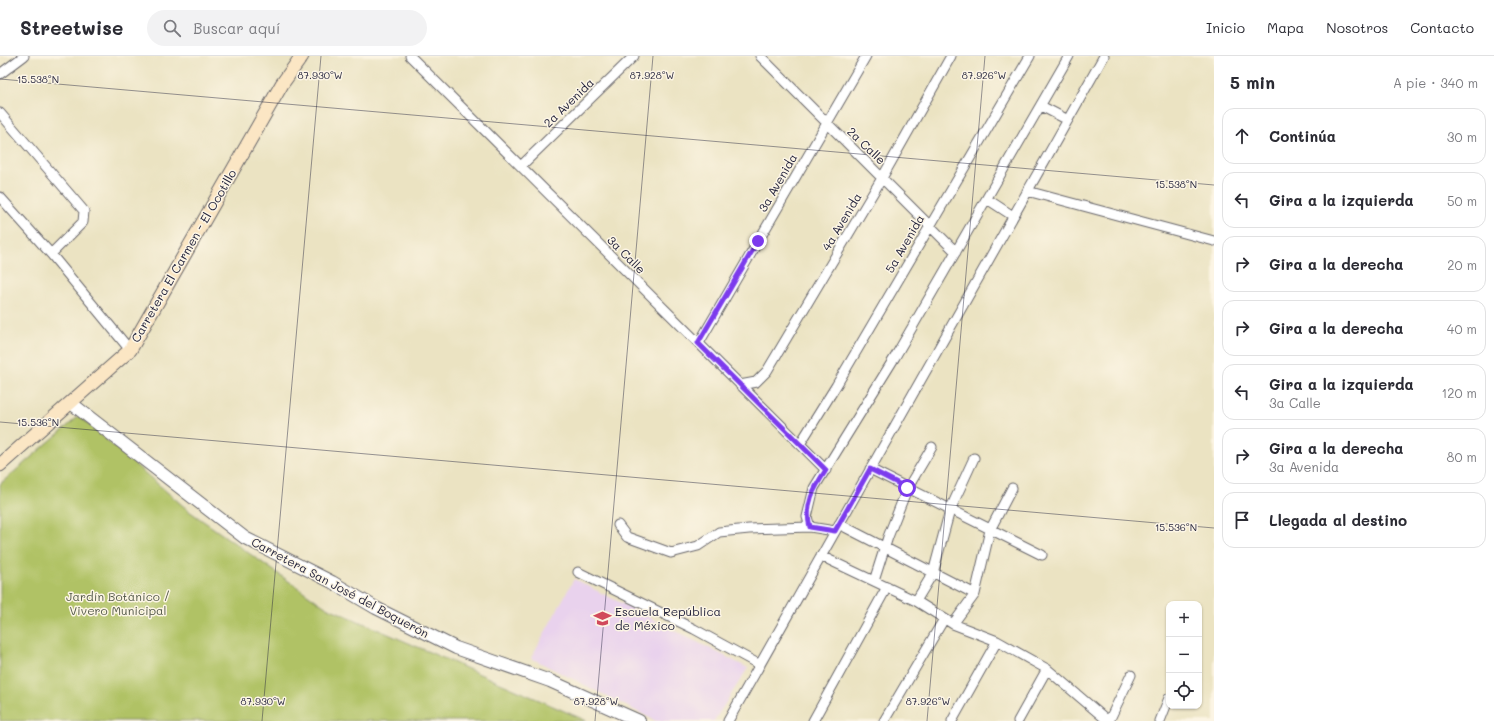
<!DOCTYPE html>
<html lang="es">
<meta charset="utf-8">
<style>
body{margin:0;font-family:Mali,sans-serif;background:#f2f2f3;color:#2b2b33}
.controls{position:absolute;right:12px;bottom:12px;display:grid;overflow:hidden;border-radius:8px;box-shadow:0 1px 3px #0004}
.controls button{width:36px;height:36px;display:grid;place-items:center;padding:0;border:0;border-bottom:1px solid #e1e1e2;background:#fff;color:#2b2b33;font:20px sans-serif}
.stop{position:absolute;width:12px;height:12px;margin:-9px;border:3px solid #7c3aed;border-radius:50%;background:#fff}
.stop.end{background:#7c3aed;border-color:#fff;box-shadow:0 1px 4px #0008}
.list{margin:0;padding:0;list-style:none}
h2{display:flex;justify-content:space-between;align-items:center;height:52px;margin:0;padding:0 16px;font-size:17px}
h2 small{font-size:13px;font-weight:400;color:#7c7c81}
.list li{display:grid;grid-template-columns:26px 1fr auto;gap:12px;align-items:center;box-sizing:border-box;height:56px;margin:0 8px 8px;padding:0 8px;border:1px solid #e1e1e2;border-radius:12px}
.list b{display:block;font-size:15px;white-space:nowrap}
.list p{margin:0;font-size:13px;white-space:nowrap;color:#7c7c81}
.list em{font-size:13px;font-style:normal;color:#7c7c81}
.icon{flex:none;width:22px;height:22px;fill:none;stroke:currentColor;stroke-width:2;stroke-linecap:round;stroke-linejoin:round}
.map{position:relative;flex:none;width:1214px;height:665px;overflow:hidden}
header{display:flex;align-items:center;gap:24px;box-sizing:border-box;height:56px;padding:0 20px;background:#fff;border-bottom:1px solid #e1e1e2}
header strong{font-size:19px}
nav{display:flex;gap:22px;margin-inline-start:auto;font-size:14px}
.search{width:280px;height:36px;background:#f2f2f3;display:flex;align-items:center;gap:10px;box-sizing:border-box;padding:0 14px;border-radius:22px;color:#7c7c81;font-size:15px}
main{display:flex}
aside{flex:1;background:#fff}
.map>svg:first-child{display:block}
.built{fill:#e9d2ed}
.green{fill:#b0c265;stroke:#697250}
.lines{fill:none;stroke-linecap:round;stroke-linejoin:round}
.minor-casing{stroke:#68666a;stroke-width:11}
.tertiary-casing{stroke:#68666a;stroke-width:14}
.secondary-casing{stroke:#68666a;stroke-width:15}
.minor{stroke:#fff;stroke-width:9}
.tertiary{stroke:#fff;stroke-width:12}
.secondary{stroke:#fbe6c4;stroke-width:13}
.route{stroke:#7c3aed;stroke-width:5}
.ticks{fill:none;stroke:#22223b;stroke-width:1;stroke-opacity:0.45}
.labels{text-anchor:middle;stroke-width:3;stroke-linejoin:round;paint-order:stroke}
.street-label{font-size:12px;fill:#22223b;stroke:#fcf5e5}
.park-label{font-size:12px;fill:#545a4a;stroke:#fcf5e5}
.poi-label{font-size:12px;fill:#22223b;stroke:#fcf5e5;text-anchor:start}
.ticks-label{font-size:10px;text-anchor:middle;fill:#22223b;stroke:#fcf5e5;stroke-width:3;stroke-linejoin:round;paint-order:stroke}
</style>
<header>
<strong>Streetwise</strong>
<div class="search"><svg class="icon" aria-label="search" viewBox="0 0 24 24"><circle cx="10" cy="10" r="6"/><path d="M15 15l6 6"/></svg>Buscar aquí</div>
<nav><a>Inicio</a><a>Mapa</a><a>Nosotros</a><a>Contacto</a></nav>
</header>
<main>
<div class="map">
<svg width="1214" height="665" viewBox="0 0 1214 665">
<rect width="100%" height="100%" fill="#fcf5e5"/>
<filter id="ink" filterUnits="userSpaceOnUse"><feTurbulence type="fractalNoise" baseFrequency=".025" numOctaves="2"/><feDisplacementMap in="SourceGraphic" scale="8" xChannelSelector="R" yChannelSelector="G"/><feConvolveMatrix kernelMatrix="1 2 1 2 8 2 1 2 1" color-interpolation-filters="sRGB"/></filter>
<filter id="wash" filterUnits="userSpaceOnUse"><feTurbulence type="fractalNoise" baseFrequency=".012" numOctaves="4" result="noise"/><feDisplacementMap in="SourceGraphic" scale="16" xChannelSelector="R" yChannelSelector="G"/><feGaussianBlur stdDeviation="0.9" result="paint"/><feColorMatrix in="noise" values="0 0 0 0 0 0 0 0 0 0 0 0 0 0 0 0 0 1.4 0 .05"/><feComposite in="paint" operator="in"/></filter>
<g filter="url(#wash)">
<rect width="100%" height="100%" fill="#ebe3c2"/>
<path class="built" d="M574,523L748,612L714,665H656L531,602Z"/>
<path class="green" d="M79,360L189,455L324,550L587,665H0V428Z"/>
</g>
<g filter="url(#ink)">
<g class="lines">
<defs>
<path id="minor" d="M410,0L826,414
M760,0L956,196
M0,18L24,0
M1041,50L1068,64
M0,57L84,155L83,166L51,198
M521,110L634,0
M1027,135L1214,185
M0,141L51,198L130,294
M987,143L1013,160
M699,287L866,0
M740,329L756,326L767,315L882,122L951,0
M800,388L836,330L1030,0
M870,413L1042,499
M839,468L975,538
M618,469L627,481L671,497L698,490L719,476L749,473L810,471L835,475
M810,471L807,461L814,432L895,301L1069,0
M821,500L916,545L953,568L997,585L1047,613L1108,665
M578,516L694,573L760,609
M874,525L888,481L907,433L932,391
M916,545L933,517L950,454L974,402
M953,568L975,538L990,474L1012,432
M728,665L1104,0
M813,665L887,531
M884,665L944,563
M952,665L997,585
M1018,665L1047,613
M1109,665L1131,619
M1160,665L1169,642"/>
<path id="tertiary" d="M71,347L245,482L332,526L376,552L456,592L550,625L639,665"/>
<path id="secondary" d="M0,409L130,294L282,28L302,0"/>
</defs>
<use href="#minor" class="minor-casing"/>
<use href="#tertiary" class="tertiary-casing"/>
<use href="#secondary" class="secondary-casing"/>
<use href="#minor" class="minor"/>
<use href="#tertiary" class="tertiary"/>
<use href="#secondary" class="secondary"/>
</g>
</g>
<g class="lines" filter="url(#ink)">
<path class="route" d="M758,185L698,287L826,414C814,432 804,449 810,471L835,475L870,413L907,432"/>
</g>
<path class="ticks" d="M0,23L1214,129M0,366L1214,472M262,665L321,0M595,665L653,0M927,665L985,0"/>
<defs>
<symbol id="school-bare" viewBox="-9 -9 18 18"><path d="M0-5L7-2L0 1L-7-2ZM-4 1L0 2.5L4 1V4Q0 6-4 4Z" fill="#d1495b" stroke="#fcf5e5" stroke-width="2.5" paint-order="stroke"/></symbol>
</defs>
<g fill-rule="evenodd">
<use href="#school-bare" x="590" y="550" width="25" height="25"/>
</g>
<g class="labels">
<g class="street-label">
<text transform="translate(569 47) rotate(-44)" y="4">2a Avenida</text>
<text transform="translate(866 90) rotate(44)" y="4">2a Calle</text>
<text transform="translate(778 127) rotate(-60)" y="4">3a Avenida</text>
<text transform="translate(842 166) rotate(-59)" y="4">4a Avenida</text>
<text transform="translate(905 188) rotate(-60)" y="4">5a Avenida</text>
<text transform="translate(626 199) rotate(45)" y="4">3a Calle</text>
<text transform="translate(184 200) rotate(-60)" y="4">Carretera El Carmen - El Ocotillo</text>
<text transform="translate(340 532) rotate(28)" y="4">Carretera San José del Boquerón</text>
</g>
<g class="park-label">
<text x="118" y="545">Jardín Botánico /<tspan x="118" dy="14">Vivero Municipal</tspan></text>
</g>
<g class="poi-label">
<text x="615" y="560">Escuela República<tspan x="615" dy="14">de México</tspan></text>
</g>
</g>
<g class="ticks-label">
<text x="320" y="23">87.930°W</text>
<text x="652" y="23">87.928°W</text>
<text x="984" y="23">87.926°W</text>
<text x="38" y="27">15.538°N</text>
<text x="1176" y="132">15.538°N</text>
<text x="38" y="370">15.536°N</text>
<text x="1176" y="475">15.536°N</text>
<text x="263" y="649">87.930°W</text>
<text x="596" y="649">87.928°W</text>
<text x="928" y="649">87.926°W</text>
</g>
</svg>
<div class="controls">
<button>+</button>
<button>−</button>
<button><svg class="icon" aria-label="locate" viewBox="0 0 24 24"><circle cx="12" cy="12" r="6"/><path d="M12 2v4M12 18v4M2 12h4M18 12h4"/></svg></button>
</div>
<div class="stop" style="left:907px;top:432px"></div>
<div class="stop end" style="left:758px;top:185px"></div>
</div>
<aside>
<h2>5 min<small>A pie · 340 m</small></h2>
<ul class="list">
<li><svg class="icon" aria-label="ahead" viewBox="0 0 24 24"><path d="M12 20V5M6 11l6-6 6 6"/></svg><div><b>Continúa</b></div><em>30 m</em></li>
<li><svg class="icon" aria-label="left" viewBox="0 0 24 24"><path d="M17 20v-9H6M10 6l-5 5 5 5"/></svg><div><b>Gira a la izquierda</b></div><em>50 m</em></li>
<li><svg class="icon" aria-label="right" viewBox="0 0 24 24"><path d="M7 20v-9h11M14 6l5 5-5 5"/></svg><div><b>Gira a la derecha</b></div><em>20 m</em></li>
<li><svg class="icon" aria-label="right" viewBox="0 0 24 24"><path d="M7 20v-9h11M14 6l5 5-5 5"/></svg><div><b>Gira a la derecha</b></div><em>40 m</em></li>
<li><svg class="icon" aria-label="left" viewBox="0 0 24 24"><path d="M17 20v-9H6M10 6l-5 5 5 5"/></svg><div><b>Gira a la izquierda</b><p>3a Calle</p></div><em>120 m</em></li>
<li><svg class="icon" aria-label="right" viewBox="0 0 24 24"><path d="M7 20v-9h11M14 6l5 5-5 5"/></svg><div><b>Gira a la derecha</b><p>3a Avenida</p></div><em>80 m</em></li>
<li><svg class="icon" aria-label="arrive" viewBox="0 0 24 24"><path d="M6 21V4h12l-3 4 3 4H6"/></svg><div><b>Llegada al destino</b></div></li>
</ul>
</aside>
</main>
